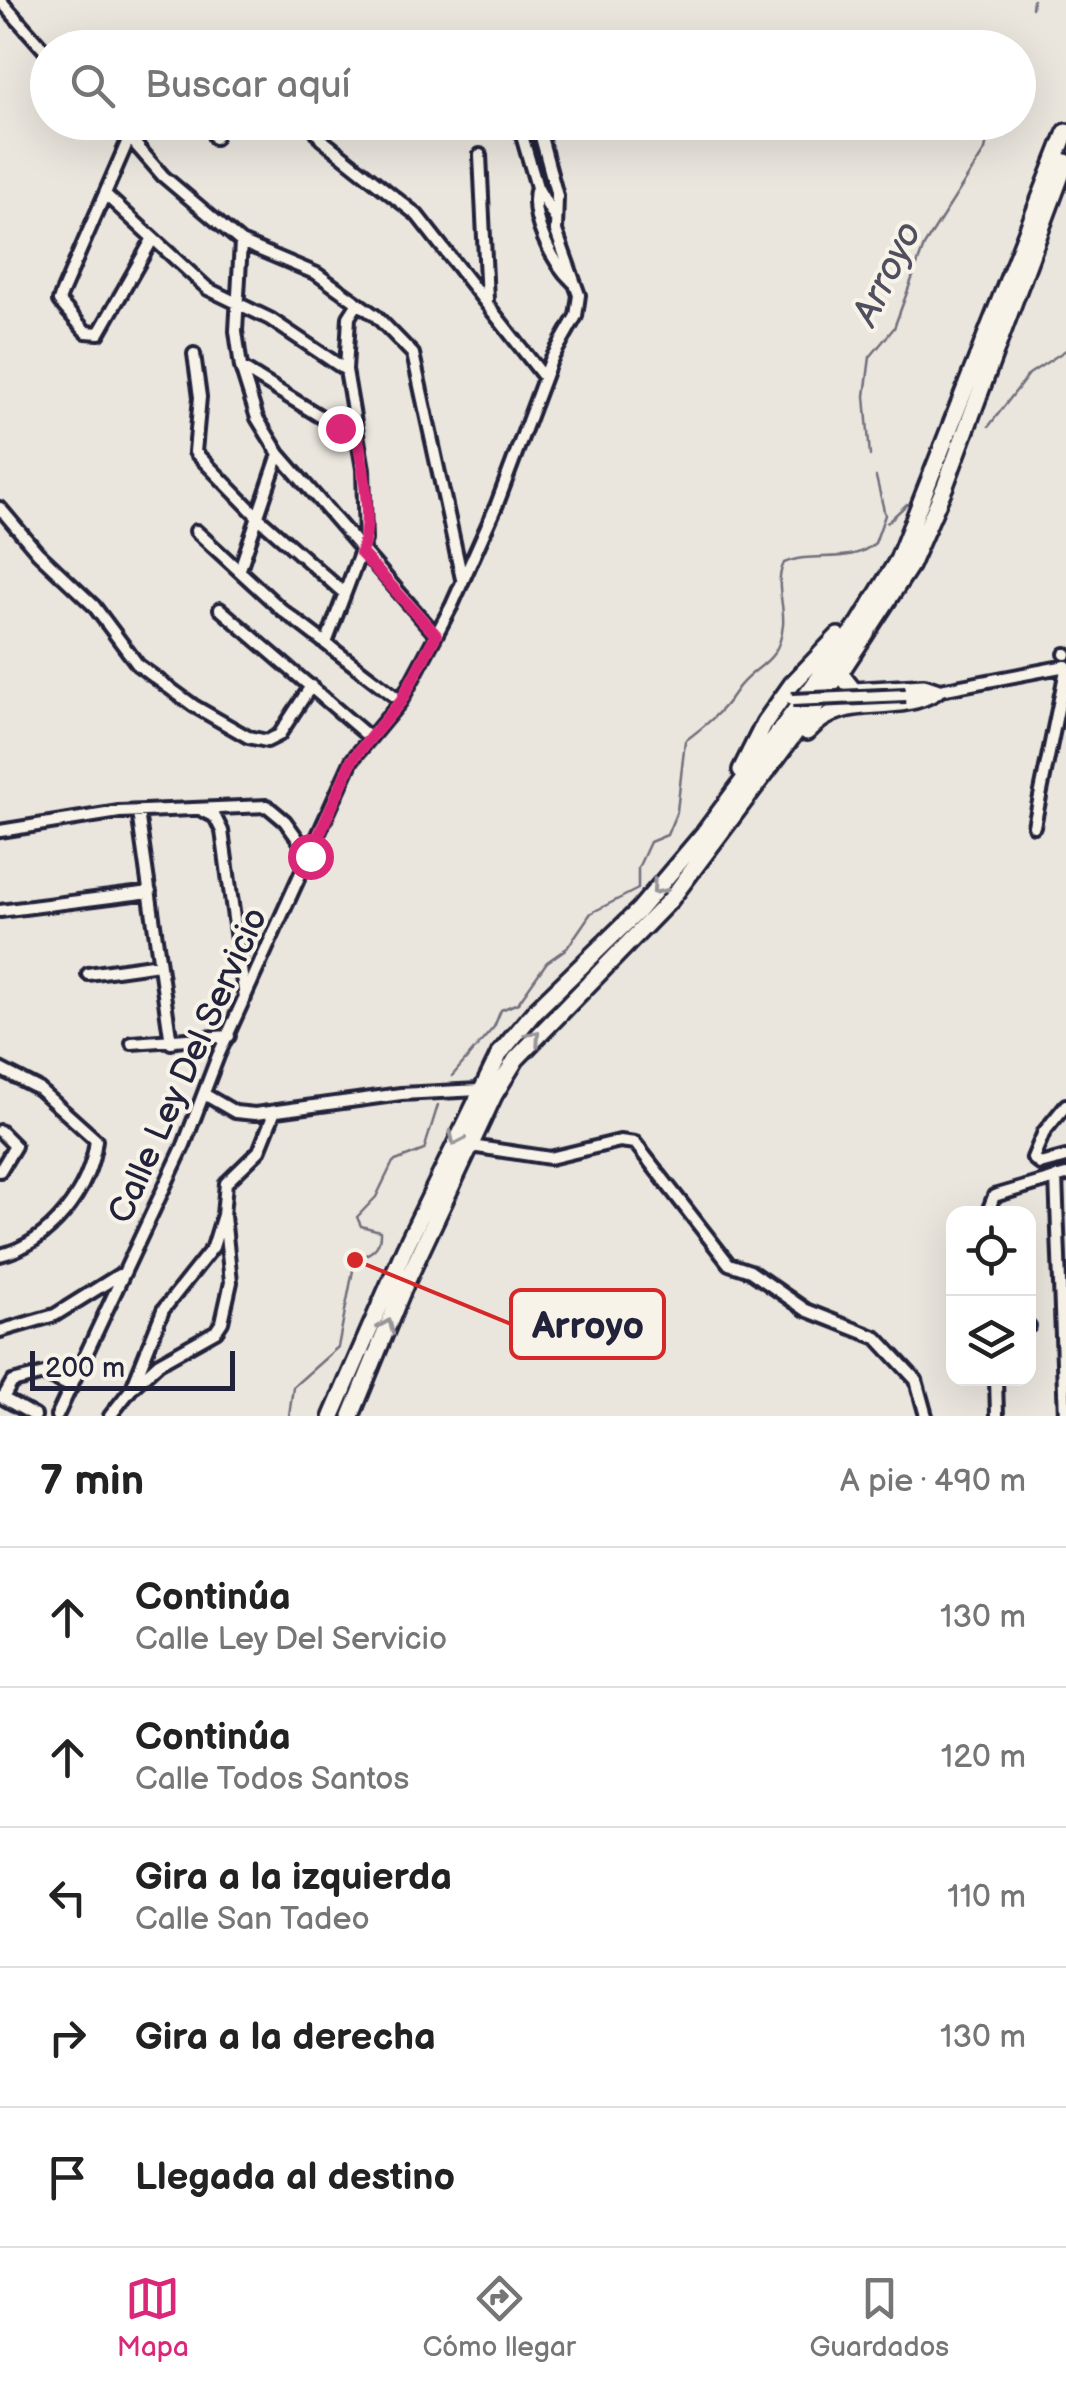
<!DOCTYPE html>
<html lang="es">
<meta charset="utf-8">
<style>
body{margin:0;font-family:"Balsamiq Sans",sans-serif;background:#f6f6f6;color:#222}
.controls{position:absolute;right:30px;bottom:30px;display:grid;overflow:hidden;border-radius:20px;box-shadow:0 10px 40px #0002}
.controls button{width:90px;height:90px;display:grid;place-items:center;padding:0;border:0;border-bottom:2px solid #e0e0e0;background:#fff;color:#222;font:50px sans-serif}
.scale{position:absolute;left:30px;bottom:25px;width:205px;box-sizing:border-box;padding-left:10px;border:5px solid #22223b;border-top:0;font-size:28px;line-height:35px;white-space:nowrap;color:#22223b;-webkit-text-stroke:8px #f7f3e8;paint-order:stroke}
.stop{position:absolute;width:30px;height:30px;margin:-22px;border:8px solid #db2777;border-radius:50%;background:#fff}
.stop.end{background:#db2777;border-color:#fff;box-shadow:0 2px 10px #0008}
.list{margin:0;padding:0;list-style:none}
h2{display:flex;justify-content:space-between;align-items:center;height:130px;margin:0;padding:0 40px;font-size:42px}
h2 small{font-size:32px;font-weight:400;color:#767676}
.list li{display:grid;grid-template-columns:65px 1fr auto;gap:30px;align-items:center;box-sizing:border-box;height:140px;padding:0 40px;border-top:2px solid #e0e0e0}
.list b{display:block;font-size:38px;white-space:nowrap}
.list p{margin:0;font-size:32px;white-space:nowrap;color:#767676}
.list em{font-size:32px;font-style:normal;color:#767676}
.icon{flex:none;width:55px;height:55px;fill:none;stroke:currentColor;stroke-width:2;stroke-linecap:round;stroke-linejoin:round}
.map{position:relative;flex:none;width:1066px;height:1416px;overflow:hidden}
.search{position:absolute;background:#fff;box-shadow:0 10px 40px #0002;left:30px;right:30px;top:30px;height:110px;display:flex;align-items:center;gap:25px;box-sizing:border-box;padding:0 35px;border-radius:55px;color:#767676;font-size:38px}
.sheet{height:830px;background:#fff}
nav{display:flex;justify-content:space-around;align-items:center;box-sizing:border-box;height:140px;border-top:2px solid #e0e0e0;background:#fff;font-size:28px;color:#767676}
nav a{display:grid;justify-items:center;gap:5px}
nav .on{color:#db2777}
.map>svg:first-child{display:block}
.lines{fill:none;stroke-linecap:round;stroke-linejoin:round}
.stream{stroke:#716f7b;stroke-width:2.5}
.minor-casing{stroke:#22223b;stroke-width:18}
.highway-casing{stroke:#22223b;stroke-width:22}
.minor{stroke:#f7f3e8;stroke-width:10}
.highway{stroke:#f7f3e8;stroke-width:15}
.minor-bridge-casing{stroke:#22223b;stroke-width:18;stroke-linecap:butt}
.minor-bridge{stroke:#f7f3e8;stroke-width:10}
.oneway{stroke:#97959a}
.route{stroke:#db2777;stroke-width:12}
.labels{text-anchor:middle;stroke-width:8;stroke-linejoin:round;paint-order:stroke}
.street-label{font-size:35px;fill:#22223b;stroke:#f7f3e8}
.water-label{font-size:38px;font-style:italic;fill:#504f60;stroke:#f7f3e8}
.leader{fill:none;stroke:#d62828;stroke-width:4}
.callout-dot{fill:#d62828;stroke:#f7f3e8;stroke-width:4}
.callout{fill:#f7f3e8;stroke:#d62828;stroke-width:4}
.callout-label{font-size:38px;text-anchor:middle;font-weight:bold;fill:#22223b}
</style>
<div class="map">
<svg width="1066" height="1416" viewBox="0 0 1066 1416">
<rect width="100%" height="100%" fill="#eae6de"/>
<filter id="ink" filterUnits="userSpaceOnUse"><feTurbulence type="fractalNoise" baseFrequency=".01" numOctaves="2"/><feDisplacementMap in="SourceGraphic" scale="20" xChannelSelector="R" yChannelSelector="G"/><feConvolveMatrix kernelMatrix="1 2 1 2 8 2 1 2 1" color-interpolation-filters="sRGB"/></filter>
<g filter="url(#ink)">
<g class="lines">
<path class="stream" d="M1032,8L1033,0
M1018,69L1022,64
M989,426L1029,374L1066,350
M870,456L865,396L870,357L894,328L924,246L985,150L991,122
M887,523L907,504
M452,1076L494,1027L501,1010L518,1003L547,962L567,948L591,913L638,889V868L650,842L667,835L677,811L685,741C706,725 721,713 735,692C753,664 779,667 783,625C785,604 774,583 784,563C814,550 849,566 875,543L885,515L876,477
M289,1416L293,1387L338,1347L355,1260C371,1253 381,1249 380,1231L361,1226L357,1217L376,1197L393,1162L424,1150L438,1105"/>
<defs>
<path id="minor" d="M0,0L48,54
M116,122L163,176L241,242L317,274L376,316L413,354L462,579
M136,122L61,295L59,301L86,332L99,333L152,240
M208,122L215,138
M311,122L321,139L417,215L544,377
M518,122L537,187L554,217
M480,155L487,300
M537,187C528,216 552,262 573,282
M107,196L208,289L270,319L346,370
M241,242L236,331L241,367L257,418L279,454L436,635
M194,354L200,397L195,452L260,519L344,593
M242,368L357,439
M0,508L38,553L94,606L138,665L194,706L248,737L267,741L279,735L311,686
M196,531L282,610L401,701
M240,569L279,454
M220,609L369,737
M326,643L365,540L363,469L346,370L349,317L358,303
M1065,654H1066
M930,692L1066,666
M203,811L215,817L222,831L245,998
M138,812L171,1043
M1034,826L1066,670
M0,831L119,812L267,806L285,821L310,856
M0,911L150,892
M88,974L159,964
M132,1043L229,1036
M0,1069L39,1089L96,1140C90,1191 50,1243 0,1255
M204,1094L235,1112L255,1114L401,1094L479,1090
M1066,1105L1044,1132L1033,1158L1040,1164L1066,1157
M0,1131L15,1146L0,1171
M471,1146L550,1158L620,1141L635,1143L729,1264L750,1271L806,1310L877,1338L916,1380L926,1416
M1056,1177L1065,1416
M987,1214L994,1196L1066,1175
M1028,1326H1029
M0,1331L55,1315L119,1275
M996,1378L997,1416
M134,1386L159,1363L216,1331L222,1322L231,1282L224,1216
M1,1397L35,1416
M3,1398L12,1382L44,1374L72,1387
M57,1416L184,1145L218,1056L352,760L401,701L452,605L497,504L551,360L576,316L579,295L556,231L557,196L537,122
M110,1416L132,1388L163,1310L213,1247L223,1215L226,1183L259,1151L275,1111"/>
<path id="highway" d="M840,673L854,691L924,687L936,691
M807,732C846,689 892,718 936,691
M741,770L765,722L792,684L838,636
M332,1416L405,1248L500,1053L535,1011L638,911L704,833L859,624L898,560L1066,132
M351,1416L403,1289L494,1095L516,1059L671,899L840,673L910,566L945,486L1066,162"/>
</defs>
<use href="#minor" class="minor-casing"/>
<use href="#highway" class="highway-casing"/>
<use href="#minor" class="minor"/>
<use href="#highway" class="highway"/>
<defs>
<path id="minor-bridge" d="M792,700L906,695"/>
</defs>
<use href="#minor-bridge" class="minor-bridge-casing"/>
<use href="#minor-bridge" class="minor-bridge"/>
</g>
<defs><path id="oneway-chevron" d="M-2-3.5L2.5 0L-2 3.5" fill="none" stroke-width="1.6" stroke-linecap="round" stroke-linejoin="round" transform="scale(2.5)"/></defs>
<g class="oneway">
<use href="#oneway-chevron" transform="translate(658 888) rotate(131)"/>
<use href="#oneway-chevron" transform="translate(534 1037) rotate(-49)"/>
<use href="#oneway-chevron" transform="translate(456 1139) rotate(115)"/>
<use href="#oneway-chevron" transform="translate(387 1326) rotate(-67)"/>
</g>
</g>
<g class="lines" filter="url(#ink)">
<path class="route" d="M310,856L352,760L401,701L436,635L361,553C373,519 364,474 358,439L340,428"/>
</g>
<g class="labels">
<g class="street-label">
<text transform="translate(187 1065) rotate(-66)" y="12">Calle Ley Del Servicio</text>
</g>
<g class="water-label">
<text transform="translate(886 273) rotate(-64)" y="13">Arroyo</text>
</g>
</g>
<path class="leader" d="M355 1260L511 1324"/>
<circle class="callout-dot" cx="355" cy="1260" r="10"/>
<rect class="callout" x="511" y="1290" width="153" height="68" rx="10"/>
<g class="callout-label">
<text x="588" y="1338">Arroyo</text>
</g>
</svg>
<div class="controls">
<button><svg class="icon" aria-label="locate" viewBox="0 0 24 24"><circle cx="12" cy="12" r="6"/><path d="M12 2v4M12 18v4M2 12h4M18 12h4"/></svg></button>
<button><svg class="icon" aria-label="layers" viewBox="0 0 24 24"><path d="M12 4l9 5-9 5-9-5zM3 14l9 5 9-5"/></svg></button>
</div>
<div class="scale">200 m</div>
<div class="stop" style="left:310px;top:856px"></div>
<div class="stop end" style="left:340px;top:428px"></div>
<div class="search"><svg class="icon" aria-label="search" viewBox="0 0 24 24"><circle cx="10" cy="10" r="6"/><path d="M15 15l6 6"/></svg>Buscar aquí</div>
</div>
<section class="sheet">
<h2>7 min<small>A pie · 490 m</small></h2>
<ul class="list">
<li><svg class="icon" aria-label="ahead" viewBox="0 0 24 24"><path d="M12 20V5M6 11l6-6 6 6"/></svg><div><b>Continúa</b><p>Calle Ley Del Servicio</p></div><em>130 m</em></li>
<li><svg class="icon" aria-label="ahead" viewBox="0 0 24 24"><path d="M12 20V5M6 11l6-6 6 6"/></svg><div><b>Continúa</b><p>Calle Todos Santos</p></div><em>120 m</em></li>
<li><svg class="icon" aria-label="left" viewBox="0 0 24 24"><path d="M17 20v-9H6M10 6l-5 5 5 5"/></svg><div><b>Gira a la izquierda</b><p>Calle San Tadeo</p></div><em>110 m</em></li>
<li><svg class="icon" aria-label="right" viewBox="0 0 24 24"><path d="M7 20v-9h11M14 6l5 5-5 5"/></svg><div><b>Gira a la derecha</b></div><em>130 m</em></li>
<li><svg class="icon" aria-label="arrive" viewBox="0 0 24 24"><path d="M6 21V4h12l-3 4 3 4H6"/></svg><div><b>Llegada al destino</b></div></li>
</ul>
</section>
<nav>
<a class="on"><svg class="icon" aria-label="map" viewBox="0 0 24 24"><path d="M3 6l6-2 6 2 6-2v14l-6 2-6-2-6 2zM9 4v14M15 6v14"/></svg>Mapa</a>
<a><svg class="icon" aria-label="directions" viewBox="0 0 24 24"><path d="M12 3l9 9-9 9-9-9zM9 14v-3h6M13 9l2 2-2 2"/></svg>Cómo llegar</a>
<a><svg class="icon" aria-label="saved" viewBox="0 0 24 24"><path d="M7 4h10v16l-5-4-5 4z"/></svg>Guardados</a>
</nav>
